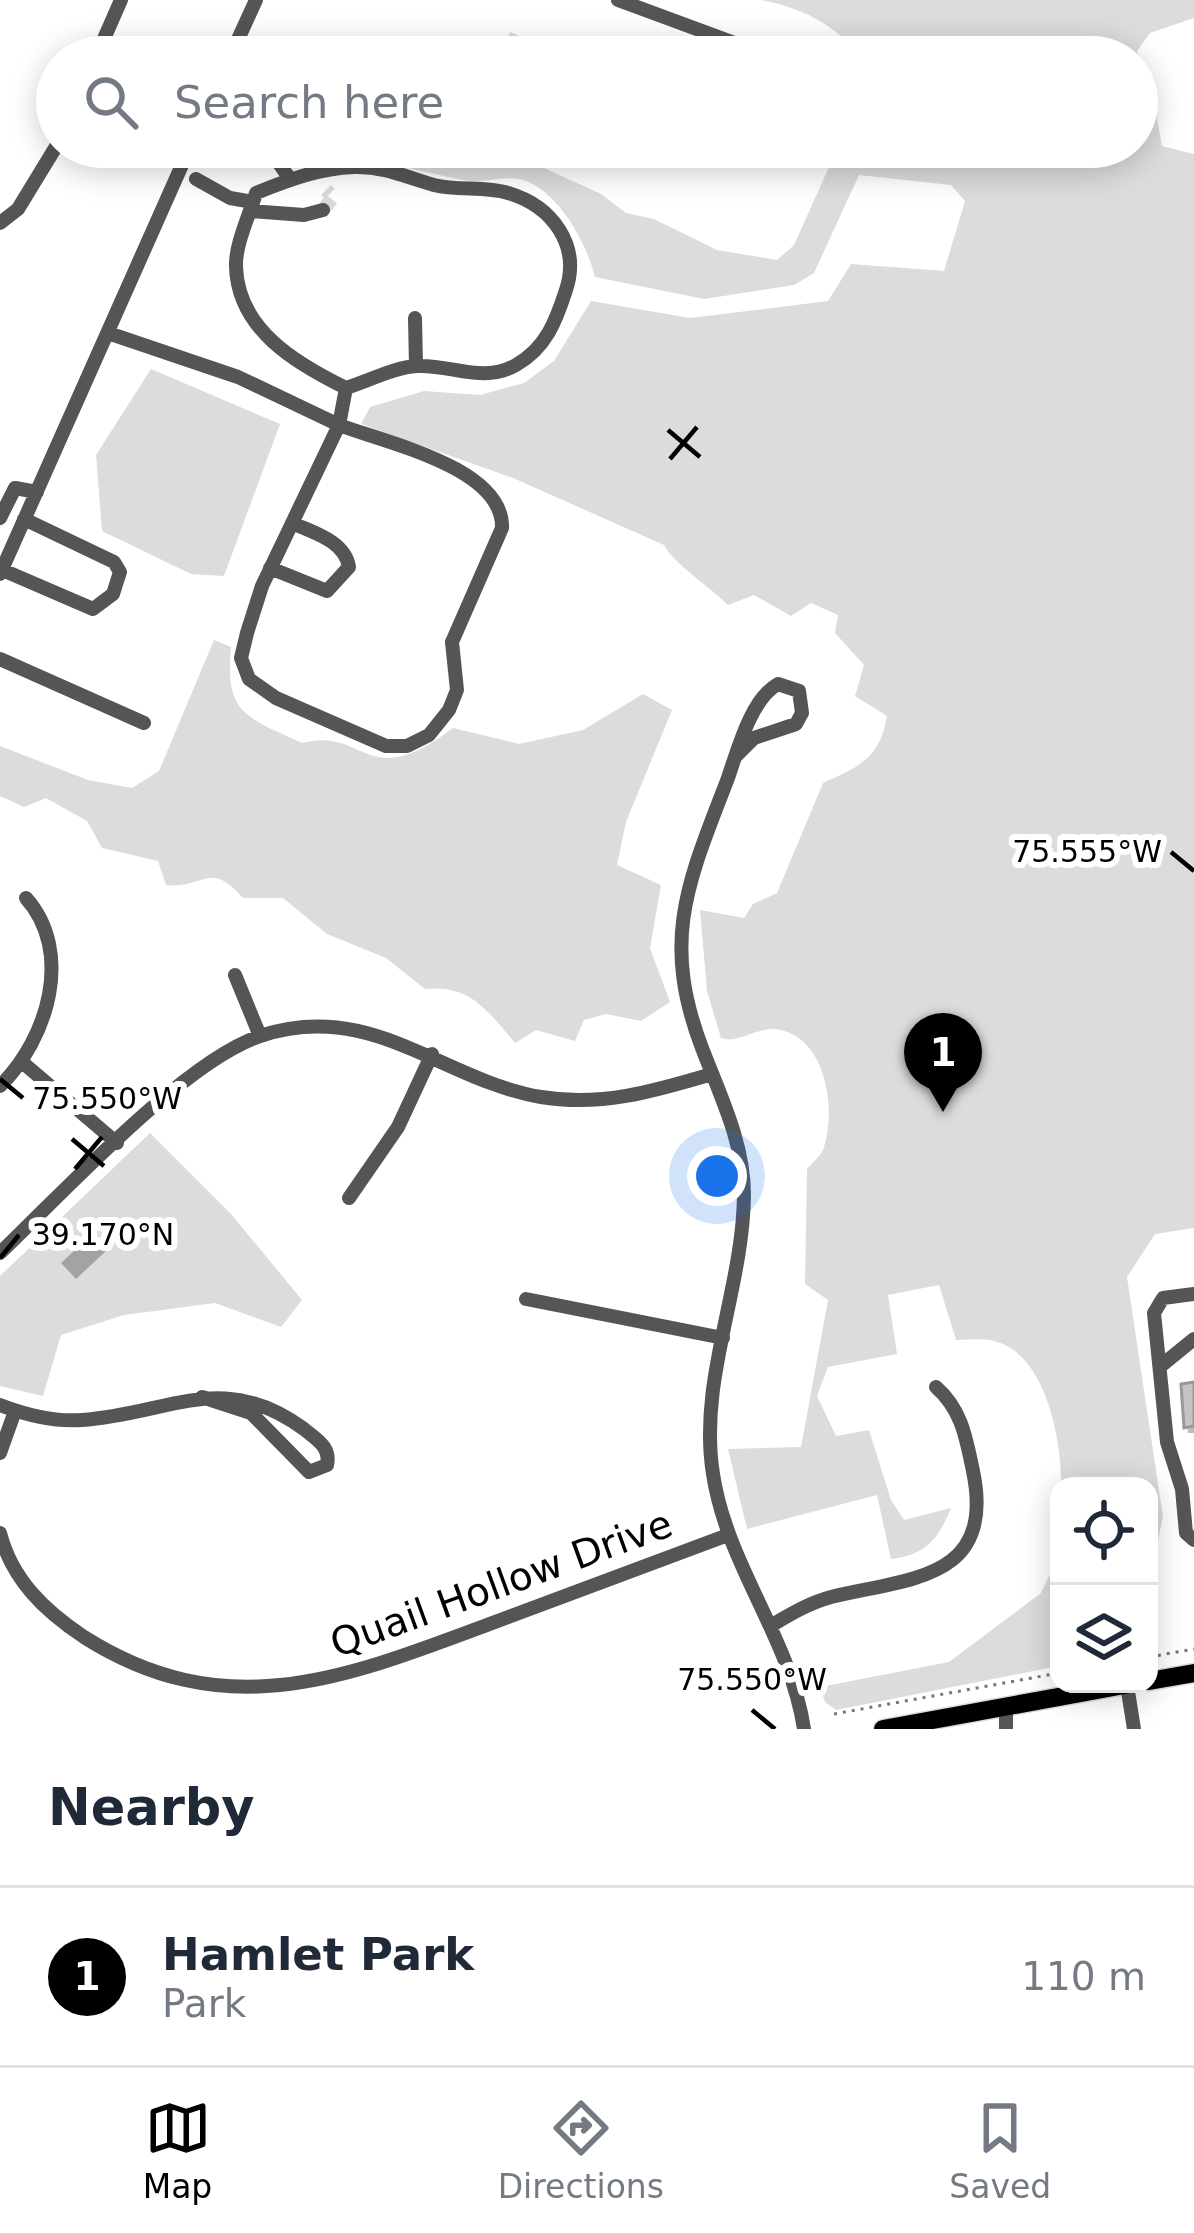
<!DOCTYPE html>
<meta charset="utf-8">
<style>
body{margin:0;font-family:"DejaVu Sans",sans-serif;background:#f2f2f3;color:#1f2937}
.controls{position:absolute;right:36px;bottom:36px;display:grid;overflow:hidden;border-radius:24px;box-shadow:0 6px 30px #0003}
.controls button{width:108px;height:108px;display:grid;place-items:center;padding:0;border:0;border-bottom:3px solid #e0e1e3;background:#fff;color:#1f2937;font:60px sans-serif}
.you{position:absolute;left:717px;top:1176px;width:42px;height:42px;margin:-30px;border:9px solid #fff;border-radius:50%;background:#1a73e8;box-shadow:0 0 0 18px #1a73e833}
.badge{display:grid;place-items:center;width:78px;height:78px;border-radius:50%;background:#000;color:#fff;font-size:39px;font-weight:700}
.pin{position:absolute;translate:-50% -99px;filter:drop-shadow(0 3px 6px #0008)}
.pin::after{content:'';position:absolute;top:63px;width:42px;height:36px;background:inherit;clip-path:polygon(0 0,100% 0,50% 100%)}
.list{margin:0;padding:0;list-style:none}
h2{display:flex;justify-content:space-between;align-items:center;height:156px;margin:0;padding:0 48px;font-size:51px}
h2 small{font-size:39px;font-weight:400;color:#747a83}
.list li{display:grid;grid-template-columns:78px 1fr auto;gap:36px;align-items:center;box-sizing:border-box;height:180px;padding:0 48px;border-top:3px solid #e0e1e3}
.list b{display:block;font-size:45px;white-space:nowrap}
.list p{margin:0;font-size:39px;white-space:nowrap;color:#747a83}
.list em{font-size:39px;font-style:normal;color:#747a83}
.icon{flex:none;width:66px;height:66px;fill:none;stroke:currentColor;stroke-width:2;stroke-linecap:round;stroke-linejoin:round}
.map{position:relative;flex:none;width:1194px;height:1729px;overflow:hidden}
.search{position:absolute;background:#fff;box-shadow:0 6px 30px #0003;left:36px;right:36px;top:36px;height:132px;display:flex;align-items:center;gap:30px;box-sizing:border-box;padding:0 42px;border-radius:66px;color:#747a83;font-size:45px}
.sheet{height:336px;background:#fff}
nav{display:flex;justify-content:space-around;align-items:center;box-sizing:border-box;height:168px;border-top:3px solid #e0e1e3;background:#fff;font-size:33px;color:#747a83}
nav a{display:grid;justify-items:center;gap:6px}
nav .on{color:#000}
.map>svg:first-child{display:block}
.green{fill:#dcdcdc}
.water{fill:#a3a3a3}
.building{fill:#c4c4c4;stroke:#999;stroke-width:3;filter:url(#shadow)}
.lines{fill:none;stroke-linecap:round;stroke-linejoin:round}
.minor-tunnel{stroke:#d9d9d9;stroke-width:14;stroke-dasharray:14 7;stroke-linecap:butt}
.major-casing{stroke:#dbdbdb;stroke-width:21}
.path{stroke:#777;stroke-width:3;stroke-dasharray:3 6;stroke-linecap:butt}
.minor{stroke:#555;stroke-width:14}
.major{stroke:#000;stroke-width:18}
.ticks{fill:none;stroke:#000;stroke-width:4.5}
.labels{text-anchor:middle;stroke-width:12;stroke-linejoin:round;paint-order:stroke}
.street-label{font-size:39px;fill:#000;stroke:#fff}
.ticks-label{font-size:30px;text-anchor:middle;fill:#000;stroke:#fff;stroke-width:12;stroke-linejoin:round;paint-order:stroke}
</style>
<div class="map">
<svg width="1194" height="1729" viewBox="0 0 1194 1729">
<defs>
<filter id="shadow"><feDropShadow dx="5.5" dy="5.5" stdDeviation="0" flood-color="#0004"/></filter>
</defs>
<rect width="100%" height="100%" fill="#fff"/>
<path class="green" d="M761,0H1194V18L1150,33L1137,51L1152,91L1162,146L1194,154V1228L1155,1234L1127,1277L1163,1517L1149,1582V1486H1061C1062,1441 1046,1353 994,1341C983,1338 968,1340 956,1340L939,1285L888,1295L897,1354L828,1367L817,1396L836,1436L869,1430L891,1500L904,1520L951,1508C938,1540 925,1555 891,1559L877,1495L747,1529L728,1449L801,1447L828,1300L805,1284L807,1169C812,1163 822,1155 824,1147C837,1107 825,1033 774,1029C756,1028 736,1044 721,1038L707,991L700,910L744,918L753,904L777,893L823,783C859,767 880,758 887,716L855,696L864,665L835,633L838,615L811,603L791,616L754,595L728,605C711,588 672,562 664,545L513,478L361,424L370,407L424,391L480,395L524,383L554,361L591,301L690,318L828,301L851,264L944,271L965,201L951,185L859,175L814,273L794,285L704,299L595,277C587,244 557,187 519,179C501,176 481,184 463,180C404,169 372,153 310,158L297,147H498L601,194L626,213L654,219L717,250L777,260L794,245L838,147H1137V57H857C841,25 794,5 761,0Z
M510,32L540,45L535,57H499Z
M151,369L280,424L224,576L191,574L102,531L96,455Z
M214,640L231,647C225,715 245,716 302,743C366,726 365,795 453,728L519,744L583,730L643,694L672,710L626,822L617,865L661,885L650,948L670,1002L641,1021L606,1014L584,1020L575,1041L536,1030L515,1043C488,1011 470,984 425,989L386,958L327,934L283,898H243C209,859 205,889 166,885L158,861L102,848L87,821L46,798L24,807L0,796V746L88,780L132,788L159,771Z
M150,1133L231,1214L302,1300L281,1327L215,1303L124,1315L61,1335L43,1396L0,1386V1276Z
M1059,1555V1666L836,1710L825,1702L820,1687L949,1662L1041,1593Z"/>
<path class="water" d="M91,1235L106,1251L76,1279L61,1263Z"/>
<path class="building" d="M1194,1382V1426L1184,1428L1181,1384Z"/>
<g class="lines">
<path class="minor-tunnel" d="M323,210L333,197L326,190"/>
<defs>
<path id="major" d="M1149,1681L1194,1673
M883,1729L1130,1684"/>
</defs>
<use href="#major" class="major-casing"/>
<path class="path" d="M1149,1657L1194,1649
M834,1714L1059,1673"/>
<path class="minor" d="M618,0L740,45L735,57
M96,57L121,0
M230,57L256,0
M253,152L278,162L290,179
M196,179L230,198L253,202
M251,211L304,215L323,210
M0,223L18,209L57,145
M415,318L416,366
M108,333L238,377L339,425L262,586L247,633L241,658L249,679L276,698L386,746H407L429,735L449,710L457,690L452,642L502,528C504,468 387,443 339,425L346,388C297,364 238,330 236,267C235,244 250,214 256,193C288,180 320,168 354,167C384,166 406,177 434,185C458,191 485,186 508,193C552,206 581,245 566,290C556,321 546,348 516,365C483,384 451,364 417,366C395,367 368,381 346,388
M0,518L15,488L37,492
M270,568L327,591L349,567C345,541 314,533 292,523
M0,569L93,609L113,594L120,572L114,562L24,519
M0,574L190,147
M0,659L144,723
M735,757L754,738L796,724L802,713L799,691L778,684C751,699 738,749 728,778C689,880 660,938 702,1048C720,1095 744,1143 744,1195C743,1289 698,1381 713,1474C727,1566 790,1637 804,1729
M235,975L260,1036
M22,1062L117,1143
M0,1086C48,1039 74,952 26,898
M349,1198L398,1127L432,1054
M0,1253C63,1193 183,1062 260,1036C372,999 441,1080 541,1097C601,1107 655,1091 712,1074
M1194,1294L1163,1298L1154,1313L1167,1442L1182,1489L1186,1533L1194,1540
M526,1299L723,1338
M1162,1365L1194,1339
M0,1405C26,1415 54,1422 82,1420C170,1414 222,1369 304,1429C317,1440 331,1447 327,1465L309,1472L251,1413L202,1397
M0,1453L15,1411
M0,1533C12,1580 45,1611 84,1637C229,1729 352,1675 495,1622C573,1593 650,1564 728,1535
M772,1625C791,1614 809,1603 831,1597C908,1578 996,1581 973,1471C966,1438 962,1410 936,1387
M1127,1685L1134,1729
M1006,1706V1729"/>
<use href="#major" class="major"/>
</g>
<path class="ticks" d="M668,430L700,457M670,459L697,427M1171,852L1194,871M0,1079L23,1098M72,1139L104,1166M75,1169L102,1137M0,1258L19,1235M752,1710L775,1729"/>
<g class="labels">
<g class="street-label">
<text transform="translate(501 1583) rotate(-20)" y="14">Quail Hollow Drive</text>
</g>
</g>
<g class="ticks-label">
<text x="1087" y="862">75.555°W</text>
<text x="107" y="1109">75.550°W</text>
<text x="103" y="1245">39.170°N</text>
<text x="752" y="1690">75.550°W</text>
</g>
</svg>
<div class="controls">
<button><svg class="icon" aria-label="locate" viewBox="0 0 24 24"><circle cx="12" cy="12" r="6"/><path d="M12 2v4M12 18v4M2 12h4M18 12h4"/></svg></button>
<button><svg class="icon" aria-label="layers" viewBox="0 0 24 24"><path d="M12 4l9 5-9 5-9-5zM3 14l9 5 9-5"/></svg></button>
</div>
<div class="you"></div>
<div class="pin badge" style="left:943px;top:1112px">1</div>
<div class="search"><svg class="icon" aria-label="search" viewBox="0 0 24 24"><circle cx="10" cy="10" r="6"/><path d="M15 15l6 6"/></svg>Search here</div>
</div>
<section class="sheet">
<h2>Nearby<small></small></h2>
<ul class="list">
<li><span class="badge">1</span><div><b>Hamlet Park</b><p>Park</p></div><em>110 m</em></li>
</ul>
</section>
<nav>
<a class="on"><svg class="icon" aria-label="map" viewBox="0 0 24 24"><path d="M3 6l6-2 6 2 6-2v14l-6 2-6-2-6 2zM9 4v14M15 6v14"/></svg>Map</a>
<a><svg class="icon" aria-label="directions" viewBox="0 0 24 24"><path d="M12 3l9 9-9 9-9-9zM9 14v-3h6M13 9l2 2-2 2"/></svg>Directions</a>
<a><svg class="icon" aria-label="saved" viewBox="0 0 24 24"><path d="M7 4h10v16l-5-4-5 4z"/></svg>Saved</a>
</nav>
